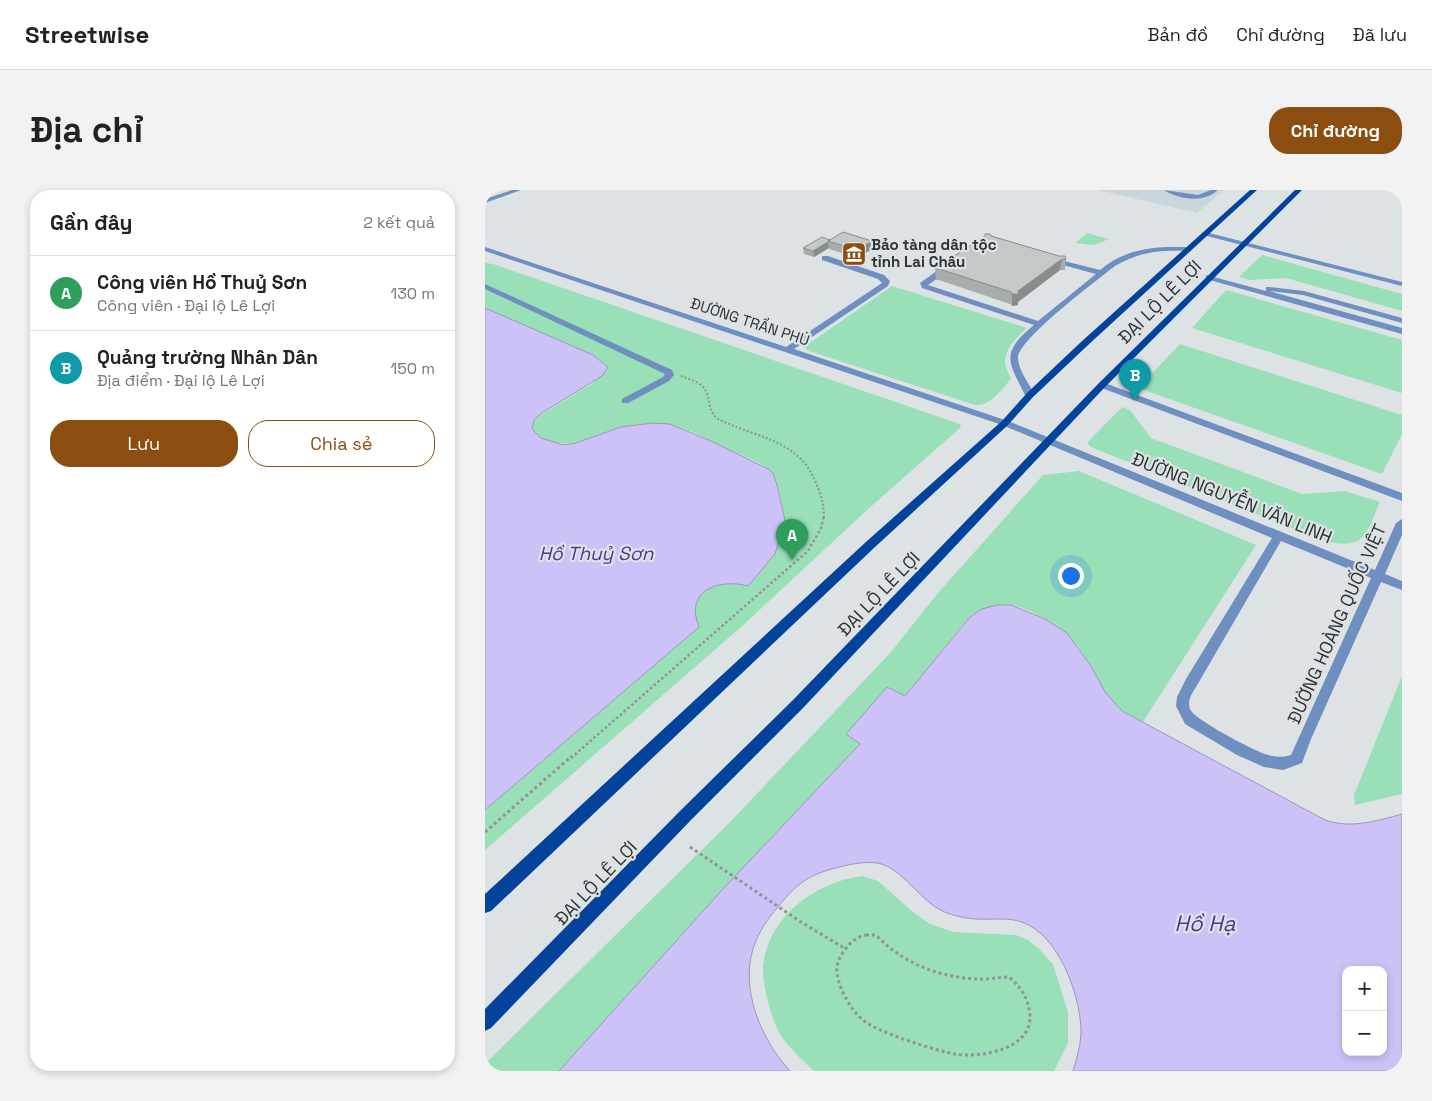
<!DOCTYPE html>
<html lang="vi">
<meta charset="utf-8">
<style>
body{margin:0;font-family:"Space Grotesk",sans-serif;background:#f2f2f2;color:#222}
.controls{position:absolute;right:15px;bottom:15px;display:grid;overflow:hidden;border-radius:10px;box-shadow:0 2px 8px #0003}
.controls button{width:45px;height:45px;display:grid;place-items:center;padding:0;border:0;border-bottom:1px solid #e0e0e0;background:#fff;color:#222;font:25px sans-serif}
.you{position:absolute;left:585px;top:385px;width:18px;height:18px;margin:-12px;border:4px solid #fff;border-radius:50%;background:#1a73e8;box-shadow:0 0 0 8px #1a73e833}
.badge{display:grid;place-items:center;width:32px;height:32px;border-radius:50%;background:#8b4e10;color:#fff;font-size:16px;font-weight:700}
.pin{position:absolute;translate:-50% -41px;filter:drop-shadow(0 1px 2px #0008)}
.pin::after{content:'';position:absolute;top:26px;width:18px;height:15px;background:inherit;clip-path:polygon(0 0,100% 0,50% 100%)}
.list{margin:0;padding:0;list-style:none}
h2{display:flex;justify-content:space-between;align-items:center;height:65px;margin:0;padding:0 20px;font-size:21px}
h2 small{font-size:16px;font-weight:400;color:#767676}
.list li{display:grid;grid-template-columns:32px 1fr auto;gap:15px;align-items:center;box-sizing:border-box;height:75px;padding:0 20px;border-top:1px solid #e0e0e0}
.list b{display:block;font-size:19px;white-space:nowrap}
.list p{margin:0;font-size:16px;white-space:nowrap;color:#767676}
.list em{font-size:16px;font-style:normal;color:#767676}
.actions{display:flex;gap:10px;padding:15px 20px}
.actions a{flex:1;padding:11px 0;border:1px solid #8b4e10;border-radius:20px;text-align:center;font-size:18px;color:#8b4e10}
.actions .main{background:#8b4e10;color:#fff}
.map{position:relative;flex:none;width:917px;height:881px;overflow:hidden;border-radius:20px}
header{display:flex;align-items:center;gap:30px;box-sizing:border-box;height:70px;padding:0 25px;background:#fff;border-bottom:1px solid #e0e0e0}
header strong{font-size:24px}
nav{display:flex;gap:28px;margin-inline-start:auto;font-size:18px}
.intro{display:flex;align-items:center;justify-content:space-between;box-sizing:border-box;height:120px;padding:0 30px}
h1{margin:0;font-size:35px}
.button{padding:12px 22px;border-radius:20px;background:#8b4e10;color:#fff;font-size:18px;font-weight:700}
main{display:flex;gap:30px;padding:0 30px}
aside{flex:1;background:#fff;border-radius:20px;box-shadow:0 2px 8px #0003}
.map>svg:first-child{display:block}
.built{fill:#c9d6dc}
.green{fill:#99dfb8}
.water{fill:#ccc2f8;stroke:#9d96bd;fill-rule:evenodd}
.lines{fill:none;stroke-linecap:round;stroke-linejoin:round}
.path-far2{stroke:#909496;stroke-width:2;stroke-dasharray:2 2;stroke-linecap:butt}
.path-far1{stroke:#909496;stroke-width:2.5;stroke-dasharray:2.5 2.5;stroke-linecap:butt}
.path{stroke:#909496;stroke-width:3;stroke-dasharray:3 3;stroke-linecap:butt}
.minor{fill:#6f8fc0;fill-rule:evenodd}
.major{fill:#03439c;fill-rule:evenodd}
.wall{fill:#a8adac}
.shaded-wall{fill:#888d8c}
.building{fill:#c3c9c8;stroke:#888d8c}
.labels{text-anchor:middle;stroke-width:4.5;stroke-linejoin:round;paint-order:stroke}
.far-poi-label{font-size:15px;font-weight:bold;fill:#2f3132;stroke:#dde3e5;text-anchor:start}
.far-street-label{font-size:15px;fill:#2f3132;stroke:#dde3e5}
.street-label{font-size:18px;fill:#2f3132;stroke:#dde3e5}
.water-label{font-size:19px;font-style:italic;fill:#523396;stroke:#dde3e5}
.near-water-label{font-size:22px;font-style:italic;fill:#523396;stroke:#dde3e5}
</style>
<header>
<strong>Streetwise</strong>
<nav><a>Bản đồ</a><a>Chỉ đường</a><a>Đã lưu</a></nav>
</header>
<div class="intro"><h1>Địa chỉ</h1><a class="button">Chỉ đường</a></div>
<main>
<aside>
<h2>Gần đây<small>2 kết quả</small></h2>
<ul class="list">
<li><span class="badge" style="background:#2e9e5b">A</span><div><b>Công viên Hồ Thuỷ Sơn</b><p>Công viên · Đại lộ Lê Lợi</p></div><em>130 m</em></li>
<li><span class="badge" style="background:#0f9aa8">B</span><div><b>Quảng trường Nhân Dân</b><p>Địa điểm · Đại lộ Lê Lợi</p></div><em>150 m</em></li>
</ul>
<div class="actions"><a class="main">Lưu</a><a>Chia sẻ</a></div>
</aside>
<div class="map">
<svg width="917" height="881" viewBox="0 0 917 881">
<rect width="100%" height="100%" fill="#dde3e5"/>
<path class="built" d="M613,0H739L712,23Z"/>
<path class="green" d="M602,43L624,49L609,55L590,53Z
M777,65L917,104V121L801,88L765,90L754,87Z
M0,73L8,74L475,234L476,237L382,320L256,437L0,660V620L214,437C199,400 233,389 263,396C290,365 306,348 295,305C293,299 292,289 288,284C280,273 251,263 238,257C223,249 198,236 182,234C167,233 151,234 137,237C104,245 81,267 48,242V234L52,227L108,193L121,175L108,165L0,118Z
M407,96L542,138C532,147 516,162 521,177C522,181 525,185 526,189C515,201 507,215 490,215L324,161L319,157Z
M741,100L917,150V203L707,138Z
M695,154L917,225V244L897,284L653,198Z
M637,217L645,220L666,248L817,304L860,301L895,312C880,346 881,360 839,351L606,257L602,253Z
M594,281L771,355L658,532C651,529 644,526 638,521C612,503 605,465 582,444C574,435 536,415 525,415C511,414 496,419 485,426L420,506L403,497L362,544L376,554L237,700L74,881H0V874L9,865L248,629L406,462L453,403L558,285Z
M917,486V604L870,615L869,605Z
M378,686L393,691L428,722L445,734L468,742L531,745L543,750L553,758L568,774L583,822V853L569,881H329C317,870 304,858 295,844C289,834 286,822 283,812C280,798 276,784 279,770C287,723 334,691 378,686Z"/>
<path class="water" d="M0,118L108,165L123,177L117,186L55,224L49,230L47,239L56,248L78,255L91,253L136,237L168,233L185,234L226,251L283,279L288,283L292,295L300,330L290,364L263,396C233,388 199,401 214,437L0,620Z
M512,415H526L560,429L582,443L606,476L620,502L637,521L840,630C865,639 892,631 917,624V881H588C592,868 596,854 596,840C595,805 574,745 537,732C523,727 507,730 492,729C483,729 471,726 462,723C436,714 418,677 392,673C378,671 361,675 347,679C321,686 310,696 293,717C282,729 273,743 268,759C255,800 277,851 305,881H74L237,700L375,554L361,544L402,497L420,506L485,427L497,419ZM861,780H898V862H861Z"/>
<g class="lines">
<path class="path-far2" d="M196,186C203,189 213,191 218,197C227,207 221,220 233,229C271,248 314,249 331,293C336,304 339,315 339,327"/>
<path class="path-far1" d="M86,568L323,361L336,338L339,326"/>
<path class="path" d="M0,642L87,566
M205,657L316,732L361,759
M381,745H391C418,774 458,789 497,789C506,789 515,787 524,787C537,798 543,808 545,825C547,860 495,868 470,864C452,861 391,842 378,830C366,821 350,793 352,777C354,764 367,747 381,745Z"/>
<path class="minor" d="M27,0H36L0,13V9Z
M679,0L713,5L726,0H733C719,13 694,10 679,0Z
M720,42L917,92V96L718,45L716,44Z
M0,57L301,157L397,93L393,89L337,70V66H343L399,85L405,91L403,96L309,159L523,231L890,380L911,333L917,329V345L900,384L917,391V400L896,392L826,549L817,573L798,580L779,577L752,565L700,534L691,516L692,507L701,489L787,348L517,235L0,61ZM796,351L886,388L806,565C797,568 789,567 780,564C768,560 708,529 705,519C702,511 707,503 711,497Z
M683,57H703L707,59L703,61C676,60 653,62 630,76C612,90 535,148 533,167C533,180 544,194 550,205L545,208L540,205C523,171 515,163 549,135L437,98L435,93L460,75H466V79L443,95L553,131L611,84L563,71V67L615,80C635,63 657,58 683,57Z
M721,85L781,101V97H784L819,101L917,128V133L818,105L784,101L917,138V144L721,89Z
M0,94L187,180L189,185L184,191L143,213H137V209L178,187L180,184L0,99Z
M617,192L917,303V311L614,197V193Z"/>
<path class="major" d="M765,0H772L602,156L548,207L523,235L390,357L6,721L0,723V704L382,351L517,231L542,203L596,152Z
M810,0H817L620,197L318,518L206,630L6,838L0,841V819L196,620L308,510L614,193Z"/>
</g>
<path class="wall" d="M500,44L581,69L580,80H575L533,112V115L527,116L525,114L454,90H451L450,76H454L500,47Z
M345,50L387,59L373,68L344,59V58L329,67L319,64L318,58Z"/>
<path class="shaded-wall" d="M387,51V59L373,68L372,60Z
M343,52L344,58L329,67L328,61Z
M577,69L575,80L533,112V115L527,116V104L533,101Z"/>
<path class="building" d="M358,42L387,51L372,60L343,51Z
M500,44H505L506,46L574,66H580L581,69H577L533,101L534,104H527L526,102L454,79H450V76H454L500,46Z
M337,47L345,50L343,51V52L328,61L318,58Z"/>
<defs>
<symbol id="museum-square" viewBox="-11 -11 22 22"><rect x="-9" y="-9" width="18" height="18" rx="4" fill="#8b4e10" stroke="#dde3e5"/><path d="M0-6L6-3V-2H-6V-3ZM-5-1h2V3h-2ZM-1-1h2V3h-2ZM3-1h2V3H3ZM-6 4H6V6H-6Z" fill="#fff"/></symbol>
</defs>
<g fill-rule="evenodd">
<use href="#museum-square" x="355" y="50" width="28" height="28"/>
</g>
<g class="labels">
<g class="far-poi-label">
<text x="386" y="60">Bảo tàng dân tộc<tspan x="386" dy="17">tỉnh Lai Châu</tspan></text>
</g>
<g class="far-street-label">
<text transform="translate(265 132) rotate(18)" y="5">ĐƯỜNG TRẦN PHÚ</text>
</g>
<g class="street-label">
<text transform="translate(675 112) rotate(-45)" y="6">ĐẠI LỘ LÊ LỢI</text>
<text transform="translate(747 308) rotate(22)" y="6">ĐƯỜNG NGUYỄN VĂN LINH</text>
<text transform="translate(394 404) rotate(-46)" y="6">ĐẠI LỘ LÊ LỢI</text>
<text transform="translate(852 434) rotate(-66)" y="6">ĐƯỜNG HOÀNG QUỐC VIỆT</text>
<text transform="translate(111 693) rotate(-46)" y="6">ĐẠI LỘ LÊ LỢI</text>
</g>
<g class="water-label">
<text x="111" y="370">Hồ Thuỷ Sơn</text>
</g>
<g class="near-water-label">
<text x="720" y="741">Hồ Hạ</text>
</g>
</g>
</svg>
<div class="controls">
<button>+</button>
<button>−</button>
</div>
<div class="you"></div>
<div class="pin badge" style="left:307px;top:370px;background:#2e9e5b">A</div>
<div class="pin badge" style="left:650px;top:210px;background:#0f9aa8">B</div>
</div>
</main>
